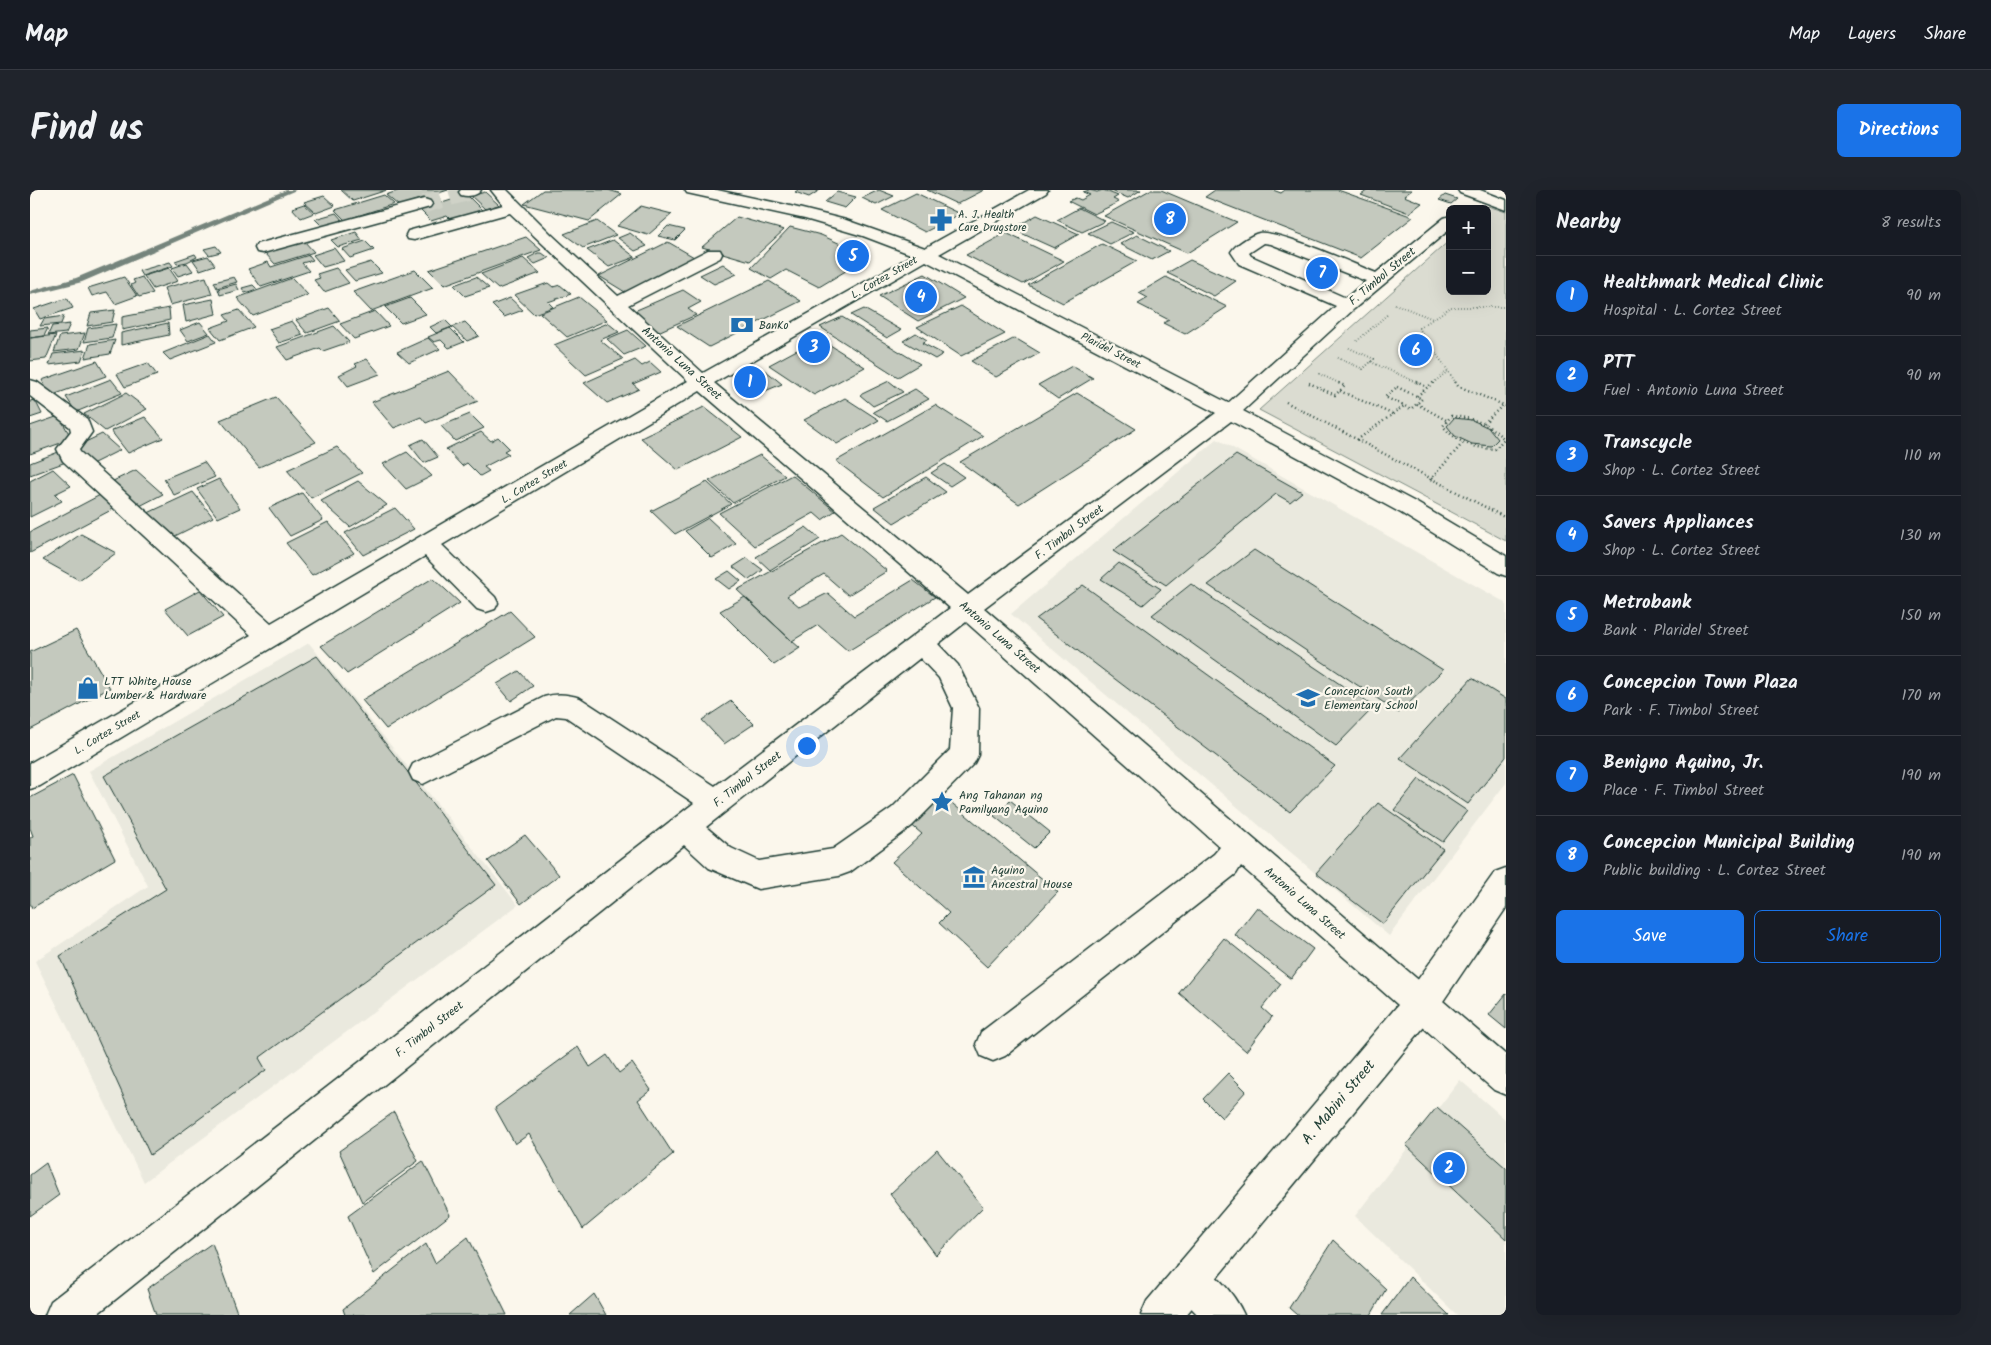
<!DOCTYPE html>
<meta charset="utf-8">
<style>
body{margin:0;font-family:Kalam,sans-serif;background:#20242c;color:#f1f3f6}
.controls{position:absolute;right:15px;top:15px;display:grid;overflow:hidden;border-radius:8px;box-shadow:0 5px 20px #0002}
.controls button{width:45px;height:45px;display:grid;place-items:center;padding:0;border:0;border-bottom:1px solid #363941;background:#171b24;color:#f1f3f6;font:25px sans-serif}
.you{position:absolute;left:776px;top:555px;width:18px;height:18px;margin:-12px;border:4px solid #fff;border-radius:50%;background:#1a73e8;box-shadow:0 0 0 8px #1a73e833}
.badge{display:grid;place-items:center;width:32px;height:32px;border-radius:50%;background:#1a73e8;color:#fff;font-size:16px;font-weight:700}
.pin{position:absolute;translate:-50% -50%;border:2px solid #fff;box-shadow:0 1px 5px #0006}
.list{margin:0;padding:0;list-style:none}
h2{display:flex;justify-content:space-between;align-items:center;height:65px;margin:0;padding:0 20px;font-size:21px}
h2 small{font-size:16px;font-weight:400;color:#9ea1a6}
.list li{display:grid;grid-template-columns:32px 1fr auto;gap:15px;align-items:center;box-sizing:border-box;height:80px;padding:0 20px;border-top:1px solid #363941}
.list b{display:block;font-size:19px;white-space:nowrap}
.list p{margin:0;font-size:16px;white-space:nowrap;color:#9ea1a6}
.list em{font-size:16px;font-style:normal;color:#9ea1a6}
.actions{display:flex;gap:10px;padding:15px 20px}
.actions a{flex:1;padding:11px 0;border:1px solid #1a73e8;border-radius:8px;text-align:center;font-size:18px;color:#1a73e8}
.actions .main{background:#1a73e8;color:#fff}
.map{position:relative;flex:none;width:1476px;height:1125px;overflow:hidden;border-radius:8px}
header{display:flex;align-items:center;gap:30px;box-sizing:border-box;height:70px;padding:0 25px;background:#171b24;border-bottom:1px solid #363941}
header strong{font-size:24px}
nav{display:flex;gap:28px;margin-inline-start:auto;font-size:18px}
.intro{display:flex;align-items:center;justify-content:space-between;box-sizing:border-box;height:120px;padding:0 30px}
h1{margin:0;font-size:35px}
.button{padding:12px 22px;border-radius:8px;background:#1a73e8;color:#fff;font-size:18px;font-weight:700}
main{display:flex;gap:30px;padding:0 30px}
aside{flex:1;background:#171b24;border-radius:8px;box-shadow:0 5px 20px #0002}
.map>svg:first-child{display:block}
.built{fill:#eae9de}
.green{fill:#dbdcd1;stroke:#7d8c82}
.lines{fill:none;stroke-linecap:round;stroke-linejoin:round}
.stream{fill:#74847b;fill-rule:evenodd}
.building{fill:#c4c9be;stroke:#1f3d34}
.minor-tunnel{stroke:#cfd2c7;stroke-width:18;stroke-dasharray:18 9;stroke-linecap:butt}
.minor-casing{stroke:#1f3d34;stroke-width:3}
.major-casing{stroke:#1f3d34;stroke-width:3}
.path-far1{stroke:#1f3d34;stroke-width:2;stroke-dasharray:0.5 2.5;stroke-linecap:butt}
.path{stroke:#1f3d34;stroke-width:2.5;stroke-dasharray:1 3;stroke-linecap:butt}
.minor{fill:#fbf7ec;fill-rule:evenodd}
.major{fill:#fbf7ec;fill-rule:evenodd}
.labels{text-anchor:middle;stroke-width:4.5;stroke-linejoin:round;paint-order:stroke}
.far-poi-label{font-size:11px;fill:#1f3d34;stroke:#fbf7ec;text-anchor:start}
.far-street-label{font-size:11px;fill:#1f3d34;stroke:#fbf7ec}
.street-label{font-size:12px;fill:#1f3d34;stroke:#fbf7ec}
.poi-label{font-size:12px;fill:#1f3d34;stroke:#fbf7ec;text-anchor:start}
.near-street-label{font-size:15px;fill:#1f3d34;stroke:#fbf7ec}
</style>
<header>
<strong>Map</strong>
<nav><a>Map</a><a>Layers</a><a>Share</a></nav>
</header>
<div class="intro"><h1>Find us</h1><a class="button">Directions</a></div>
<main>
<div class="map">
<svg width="1476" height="1125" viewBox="0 0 1476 1125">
<rect width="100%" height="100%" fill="#fbf7ec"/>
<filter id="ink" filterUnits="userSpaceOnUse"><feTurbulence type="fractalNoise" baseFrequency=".02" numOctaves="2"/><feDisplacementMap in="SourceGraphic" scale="10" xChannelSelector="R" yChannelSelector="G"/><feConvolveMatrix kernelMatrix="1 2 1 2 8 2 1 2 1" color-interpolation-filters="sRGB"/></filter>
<g filter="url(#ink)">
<path class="built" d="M1187,249L1476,413V593L1359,746L981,424Z
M279,453L488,715L114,992L5,771L118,696L59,581Z
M1430,890L1476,930V1125H1427L1325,1026Z"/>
<path class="green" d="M1458,16L1476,22V351L1229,220L1420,50V101H1457V19H1455Z"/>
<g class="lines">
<path class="stream" d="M256,0H266L52,92L0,105V101L46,88Z"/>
</g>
<path class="building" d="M311,0H357L323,11Z
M370,0H418L369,16L356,5Z
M513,0H578L592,4L559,31L494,14Z
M768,0H790L779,7L765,2Z
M849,0L864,6L846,15L832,8Z
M897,0H954L927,14Z
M1059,0L1067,2L1073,0L1088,6L1083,9L1089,12L1064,24L1038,11L1046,8L1051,10L1060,5L1053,2Z
M1079,0H1111L1098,8Z
M1120,0H1131L1207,32L1157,63L1074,26Z
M1185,0H1243L1251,3L1255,0H1308L1383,27L1331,68L1175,7Z
M1338,0H1382L1374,6L1392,13L1379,23L1331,5Z
M455,2L469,15L455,19L441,6Z
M807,2L826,7L815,18L795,12Z
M886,3L930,24L895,42L852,20Z
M354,5L364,14L315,30L305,20Z
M437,5L452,20L421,30L417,26L401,31L390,20Z
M1415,5L1427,9L1421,14L1409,10Z
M294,6L305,16L286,23L274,12Z
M274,14L284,23L271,28L262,18Z
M611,16L642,24L618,45L587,36Z
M1049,18L1075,31L1052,42L1027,30Z
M306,23L313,31L293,37L285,29Z
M1007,25L1049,44L1024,58L982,39Z
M707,27L754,40L720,71L672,57Z
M567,31L586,45L553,58L534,44Z
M1081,32L1104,42L1080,54L1058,43Z
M638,36L655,40L645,50L628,46Z
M760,37L791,45L839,67L789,97L756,80L741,89L721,78Z
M326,42L332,50L308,57L301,50Z
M600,43L617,56L605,61L588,48Z
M976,43L1034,71L993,94L936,65Z
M1107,45L1139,61L1122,70L1090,54Z
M496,47L511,60L414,95L399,80Z
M583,50L605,67L579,77L557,60Z
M274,51L284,62L245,74L235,63Z
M335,51L344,60L320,68L312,59Z
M638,52L664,67L595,102L569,86Z
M1072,54L1107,71L1033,113L998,95Z
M186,56L191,62L179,65L174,59Z
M304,58L314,71L293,77L283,65Z
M508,63H512L519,68L505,74L498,68Z
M165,64L167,67L157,72L147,74L145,71Z
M279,65L283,70L272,73L279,81L231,97L218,79L238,72L241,77Z
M178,66L185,75L170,80L163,70Z
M493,68L510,83L468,99L451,84Z
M1160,70L1206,91L1184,106L1137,83Z
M140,72L143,76L112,86L109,81Z
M341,72L352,83L325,91L315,80Z
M157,73L163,81L148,86L142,78Z
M693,74L707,84L684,94L670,85Z
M139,78L148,91L123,99L114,86Z
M306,78L319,93L294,102L284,90L290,88L287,84Z
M385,80L403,98L341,121L323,102Z
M895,84L934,108L888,131L849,106Z
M94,87L107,106L85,114L77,102L62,106L58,98Z
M112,87L123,103L109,107L101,95L105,93L103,90Z
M176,87L182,104L140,115L134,98Z
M204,87L207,92L187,98L184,92Z
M446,87L459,98L435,106L424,95Z
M1136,87L1197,117L1155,144L1133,133L1139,130L1108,114L1118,108L1109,103Z
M262,88L278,105L223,126L207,108Z
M739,91L771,111L679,157L647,136Z
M518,93L523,97L530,95L541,104L518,112L523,117L504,124L484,105Z
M206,94L209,100L190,105L188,99Z
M223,95L227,99L215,103L212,98Z
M653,100L671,112L658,119L666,125L628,142L602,122Z
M549,107L577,130L537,147L510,123Z
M37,108L43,118L10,129L4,119Z
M380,108L396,124L371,133L355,117Z
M480,108L493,120L474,127L462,115Z
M183,109L186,124L156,132L153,115Z
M931,116L975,144L931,166L887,137Z
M139,118L140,130L92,140V127Z
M299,118L310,131L277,143L266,130Z
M834,119L871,140L857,148L821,125Z
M85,120L82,132L57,136L61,123Z
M209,120L224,137L190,150L180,138L199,131L194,125Z
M345,121L359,136L324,149L310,134Z
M34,126L31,134L10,136L14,129Z
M812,127L890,174L868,187L790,137Z
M415,130L422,137L406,143L400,137Z
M262,131L273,145L249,153L239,139Z
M170,132L179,143L158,151L150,140Z
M435,132L449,146L437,151L422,137Z
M138,133L139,145L91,155V143Z
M578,133L589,142L570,150L593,169L556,185L524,155Z
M40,134L36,143L18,145L22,136Z
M86,134L82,148L54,152L58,138Z
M304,136L319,152L293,161L290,158L257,170L247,157Z
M18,138L14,146L0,148V140Z
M420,138L434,152L419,158L411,150L404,152L398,147Z
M598,140L616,156L594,165L577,149Z
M55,143L49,159L24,162L30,146Z
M886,143L897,150L892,153L913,164L905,169L873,151Z
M180,144L186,152L140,170L133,163Z
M26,145L16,169L0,171V148Z
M398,148L410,159L379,173L367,162Z
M789,148L835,177L784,205L739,175Z
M985,148L1010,163L966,187L941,171Z
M85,150L80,164L55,168L60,154Z
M55,160L51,171L19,175L23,164Z
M337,169L350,184L318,196L309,185L327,176L325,174Z
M605,170L612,176L620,172L631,182L603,194L609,199L577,213L554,193Z
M67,171L76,186L20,206L12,190Z
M118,173L127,185L95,197L87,184Z
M1042,176L1063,188L1028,209L1008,195Z
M735,180L752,194L735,201L718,188Z
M419,181L448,211L396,233L391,227L364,238L342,212Z
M81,189L92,203L46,222L36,207Z
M859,191L873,202L843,216L830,205Z
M885,199L899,209L857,231L843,222Z
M96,203L117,219L75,241L54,224Z
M1047,203L1106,239L989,314L930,272Z
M246,207L286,252L229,277L190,230Z
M815,208L849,230L807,254L774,230Z
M5,210L12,224L0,228V211Z
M905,215L953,246L853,307L806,271Z
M674,217L712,247L648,280L611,248Z
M440,224L454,238L425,251L411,236Z
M29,226L42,249L0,264V236Z
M115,227L133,248L98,263L81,241Z
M1424,228L1442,230L1459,238L1468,249L1461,256L1442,254L1425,246L1417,236Z
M451,242L461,251L468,247L479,258L474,261L479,264L454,277L459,281L450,286L437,273L432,276L416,259Z
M72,244L90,260L62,274L43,258Z
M393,249L408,267L394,273L380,255Z
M307,257L332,283L281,308L257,280Z
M31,261L36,272L0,285V273Z
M377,262L402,286L376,299L353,274Z
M730,265L755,286L703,313L679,291Z
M1206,265L1272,302L1260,312L1246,304L1136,395L1083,361Z
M174,272L185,287L144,305L134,289Z
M915,274L934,287L920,296L901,283Z
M23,279L41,296L25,304L32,311L0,327V291Z
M106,280L133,304L106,318L79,293Z
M762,285L805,321L792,330L784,323L725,356L689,323Z
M896,287L916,302L864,333L844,317Z
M189,289L210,318L188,328L167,299Z
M328,291L357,315L320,337L291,311Z
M677,292L701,314L645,344L621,321Z
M163,302L183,327L139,349L118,323Z
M272,303L293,330L260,346L239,318Z
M72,304L85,318L0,363V342Z
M365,318L384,339L333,365L315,343Z
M678,328L706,354L682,368L655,341Z
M298,332L324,363L282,385L256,353Z
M776,337L790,349L740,380L726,367Z
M811,343L857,381L818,405L794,384L757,406L770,417L798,403L824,426L883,390L905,407L818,461L788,435L762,451L707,400Z
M51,344L86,363L49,390L13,370Z
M1224,360L1413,480L1369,523L1178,395Z
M717,368L733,380L719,390L703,377Z
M1089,373L1131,399L1113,415L1071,389Z
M699,381L711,391L699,399L686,389Z
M403,388L430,413L317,484L291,456Z
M1161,394L1344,517L1306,556L1122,425Z
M1053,395L1305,576L1260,622L1006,429Z
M170,400L193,427L158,446L135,419Z
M715,407L762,451L770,458L744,475L690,421Z
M480,421L505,447L356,539L332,510Z
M46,440L80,498L0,540V462Z
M287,466L466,695L229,868L236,880L120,965L30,766L136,699L74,586Z
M489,481L503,496L481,511L467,494Z
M1442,488L1476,509V567L1438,614L1370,568Z
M701,511L724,534L694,554L672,530Z
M43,585L85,669L2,718L0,713V648L3,646L0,638V608Z
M1389,589L1437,621L1413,652L1364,620Z
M911,604L1028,702L957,777L909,733L919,723L862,672L892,644L879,633Z
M980,610L1020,642L1004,658L964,626Z
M1348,613L1413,659L1353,734L1286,683Z
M495,645L529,685L491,714L458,671Z
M1227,717L1283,759L1261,789L1205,745Z
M1194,748L1251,794L1232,818L1242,827L1216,861L1149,803Z
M1476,804V839L1459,825Z
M548,857L560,877L577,865L589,883L602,873L621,900L608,910L643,964L553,1039L499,944L485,954L465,918Z
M1198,883L1216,901L1192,928L1173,909Z
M1407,917L1476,978V1049L1376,955Z
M364,922L388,971L332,1012L309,961Z
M907,960L953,1017L906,1065L860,1004Z
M393,971L420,1025L344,1084L318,1026Z
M16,973L29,1005L0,1026V985Z
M438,1047L477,1125H315L313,1119L396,1054L405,1073Z
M1303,1050L1356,1099L1341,1125H1267L1259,1118Z
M182,1053L208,1125H126L117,1099Z
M1380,1087L1419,1125H1352Z
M564,1104L576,1125H540Z"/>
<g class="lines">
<path class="minor-tunnel" d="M394,14L437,2"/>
<defs>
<path id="minor" d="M431,0H451C447,6 438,7 431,5L429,2Z
M461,0H477L521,44L588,106L678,60H690L692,64L690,68L598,115L673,183L883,65L833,46L775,29L657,3L655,0H687L752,14L816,30L895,58L999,0H1018L1016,3L909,64L1198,213L1306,116L1209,74L1201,62C1205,55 1221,45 1229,43C1250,40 1323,74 1346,83L1414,28L1420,26V39L1324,119L1213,221L1387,313L1476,366V386L1468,383L1371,323L1201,231L954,418L1476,865V905L1464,900L1211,676L1206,684L975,866L963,871L951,866L946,854L951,842L1184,664L1190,657L936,432L908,454L928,475L949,518L948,565L944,573L882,636L820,682L809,686L728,699L679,678L654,655L66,1125H15L21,1111L664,613L536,527L526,526L393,594L383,590L379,582L383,574L514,507C526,503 538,504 550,508L685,596L920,418L670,201L412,355L465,407L468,413L465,419L456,422L447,419L395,366L10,596L0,599V573L221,445L33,271L27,259L41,241L40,237L0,206V190L7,192L57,229L62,242L49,260L50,262L241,433L658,191L480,23L384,50L378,49L376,45L378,41L473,15ZM1234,53L1241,54L1336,91L1316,108L1221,66L1219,63ZM896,71L1186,223L938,405L684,193ZM890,468L909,488L923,518L920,560L862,618L803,659L729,671L701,658L676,637Z
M1428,0H1450L1476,10V20L1430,3Z
M394,9L400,11L402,14L400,17L233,63L227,62L225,58L227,54Z
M1161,1070C1183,1079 1204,1103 1214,1125H1168L1147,1103L1142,1089L1147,1075Z"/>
<path id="major" d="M1476,678V718L1403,826L1156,1125H1111L1117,1111L1379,802L1465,682Z"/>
</defs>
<use href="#minor" class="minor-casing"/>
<use href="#major" class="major-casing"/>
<path class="path-far1" d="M1365,114L1403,129
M1327,151L1358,124
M1308,168L1333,179L1344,169L1319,158
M1341,172L1388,193
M1289,184L1309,193
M1403,193L1418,181
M1426,193L1389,138L1421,117H1476"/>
<path class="path" d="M1386,192L1397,197
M1425,192L1428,196L1476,216
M1279,193L1305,205L1315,196L1306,192
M1367,197L1392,209L1381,219L1355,207Z
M1310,201L1362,224
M1387,206L1404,192
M1256,212L1476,328
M1387,214L1416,230
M1421,226C1443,228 1458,233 1474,249L1465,259C1444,258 1427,253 1413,236Z
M1454,233L1473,215
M1327,250L1374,216
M1400,290L1433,253"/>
<use href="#minor" class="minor"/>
<use href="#major" class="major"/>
</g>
</g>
<defs>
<symbol id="pharmacy-bare" viewBox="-9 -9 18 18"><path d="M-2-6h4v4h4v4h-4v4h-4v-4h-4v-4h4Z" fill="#1f6fb2" stroke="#fbf7ec" stroke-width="2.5" paint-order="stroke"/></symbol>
<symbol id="bank-bare" viewBox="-9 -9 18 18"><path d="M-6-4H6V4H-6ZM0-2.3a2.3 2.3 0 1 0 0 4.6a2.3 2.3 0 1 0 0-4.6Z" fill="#1f6fb2" stroke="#fbf7ec" stroke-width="2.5" paint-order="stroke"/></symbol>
<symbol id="shop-bare" viewBox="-9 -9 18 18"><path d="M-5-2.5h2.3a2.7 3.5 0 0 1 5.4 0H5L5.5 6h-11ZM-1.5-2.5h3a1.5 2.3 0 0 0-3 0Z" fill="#1f6fb2" stroke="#fbf7ec" stroke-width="2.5" paint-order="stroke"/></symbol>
<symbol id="school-bare" viewBox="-9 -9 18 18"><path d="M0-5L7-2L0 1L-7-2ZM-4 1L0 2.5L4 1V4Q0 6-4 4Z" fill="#1f6fb2" stroke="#fbf7ec" stroke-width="2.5" paint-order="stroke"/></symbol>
<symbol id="sight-bare" viewBox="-9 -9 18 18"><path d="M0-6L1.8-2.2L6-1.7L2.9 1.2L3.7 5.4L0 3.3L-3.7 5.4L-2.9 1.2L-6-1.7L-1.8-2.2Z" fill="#1f6fb2" stroke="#fbf7ec" stroke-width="2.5" paint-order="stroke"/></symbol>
<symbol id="museum-bare" viewBox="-9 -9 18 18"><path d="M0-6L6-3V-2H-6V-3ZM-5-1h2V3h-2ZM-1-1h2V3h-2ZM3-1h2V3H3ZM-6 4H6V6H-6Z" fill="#1f6fb2" stroke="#fbf7ec" stroke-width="2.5" paint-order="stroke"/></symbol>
</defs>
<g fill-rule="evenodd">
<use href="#pharmacy-bare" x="895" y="14" width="32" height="32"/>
<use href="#bank-bare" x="696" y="119" width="32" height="32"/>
<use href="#shop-bare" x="42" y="482" width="32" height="32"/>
<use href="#school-bare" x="1262" y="492" width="32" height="32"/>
<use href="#sight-bare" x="896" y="596" width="32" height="32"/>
<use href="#museum-bare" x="928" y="671" width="32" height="32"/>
</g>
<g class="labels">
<g class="far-poi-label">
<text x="928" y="28">A. J. Health<tspan x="928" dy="13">Care Drugstore</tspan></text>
<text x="729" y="139">BanKo</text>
</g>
<g class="far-street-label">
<text transform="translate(854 87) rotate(-30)" y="4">L. Cortez Street</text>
<text transform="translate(1081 160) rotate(27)" y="4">Plaridel Street</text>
<text transform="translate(504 291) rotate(-31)" y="4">L. Cortez Street</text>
<text transform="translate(77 542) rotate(-31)" y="4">L. Cortez Street</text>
</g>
<g class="street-label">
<text transform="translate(1352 86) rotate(-40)" y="4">F. Timbol Street</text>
<text transform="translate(652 173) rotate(42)" y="4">Antonio Luna Street</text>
<text transform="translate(1039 342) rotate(-37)" y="4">F. Timbol Street</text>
<text transform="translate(970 447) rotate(41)" y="4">Antonio Luna Street</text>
<text transform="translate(717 589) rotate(-38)" y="4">F. Timbol Street</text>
<text transform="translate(1275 713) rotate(41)" y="4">Antonio Luna Street</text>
<text transform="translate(399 839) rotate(-38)" y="4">F. Timbol Street</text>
</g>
<g class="poi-label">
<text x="74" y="495">LTT White House<tspan x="74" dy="14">Lumber &amp; Hardware</tspan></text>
<text x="1294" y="505">Concepcion South<tspan x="1294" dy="14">Elementary School</tspan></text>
<text x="929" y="609">Ang Tahanan ng<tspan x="929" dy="14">Pamilyang Aquino</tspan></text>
<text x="961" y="684">Aquino<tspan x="961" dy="14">Ancestral House</tspan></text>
</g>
<g class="near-street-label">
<text transform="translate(1308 912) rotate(-50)" y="5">A. Mabini Street</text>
</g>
</g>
</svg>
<div class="controls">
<button>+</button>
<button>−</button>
</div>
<div class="you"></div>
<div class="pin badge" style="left:720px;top:192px">1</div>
<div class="pin badge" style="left:1419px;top:978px">2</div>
<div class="pin badge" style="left:784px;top:157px">3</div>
<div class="pin badge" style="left:891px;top:107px">4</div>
<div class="pin badge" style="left:823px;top:66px">5</div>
<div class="pin badge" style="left:1386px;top:160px">6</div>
<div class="pin badge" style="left:1292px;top:83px">7</div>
<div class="pin badge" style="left:1140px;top:29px">8</div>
</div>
<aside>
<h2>Nearby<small>8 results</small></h2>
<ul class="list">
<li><span class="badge">1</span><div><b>Healthmark Medical Clinic</b><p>Hospital · L. Cortez Street</p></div><em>90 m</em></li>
<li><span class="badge">2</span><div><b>PTT</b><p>Fuel · Antonio Luna Street</p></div><em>90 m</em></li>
<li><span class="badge">3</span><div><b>Transcycle</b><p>Shop · L. Cortez Street</p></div><em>110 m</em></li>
<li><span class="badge">4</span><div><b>Savers Appliances</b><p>Shop · L. Cortez Street</p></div><em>130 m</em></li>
<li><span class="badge">5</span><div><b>Metrobank</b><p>Bank · Plaridel Street</p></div><em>150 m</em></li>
<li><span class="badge">6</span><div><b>Concepcion Town Plaza</b><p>Park · F. Timbol Street</p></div><em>170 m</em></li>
<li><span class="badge">7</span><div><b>Benigno Aquino, Jr.</b><p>Place · F. Timbol Street</p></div><em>190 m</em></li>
<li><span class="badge">8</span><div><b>Concepcion Municipal Building</b><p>Public building · L. Cortez Street</p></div><em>190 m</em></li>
</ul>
<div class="actions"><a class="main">Save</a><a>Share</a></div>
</aside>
</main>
